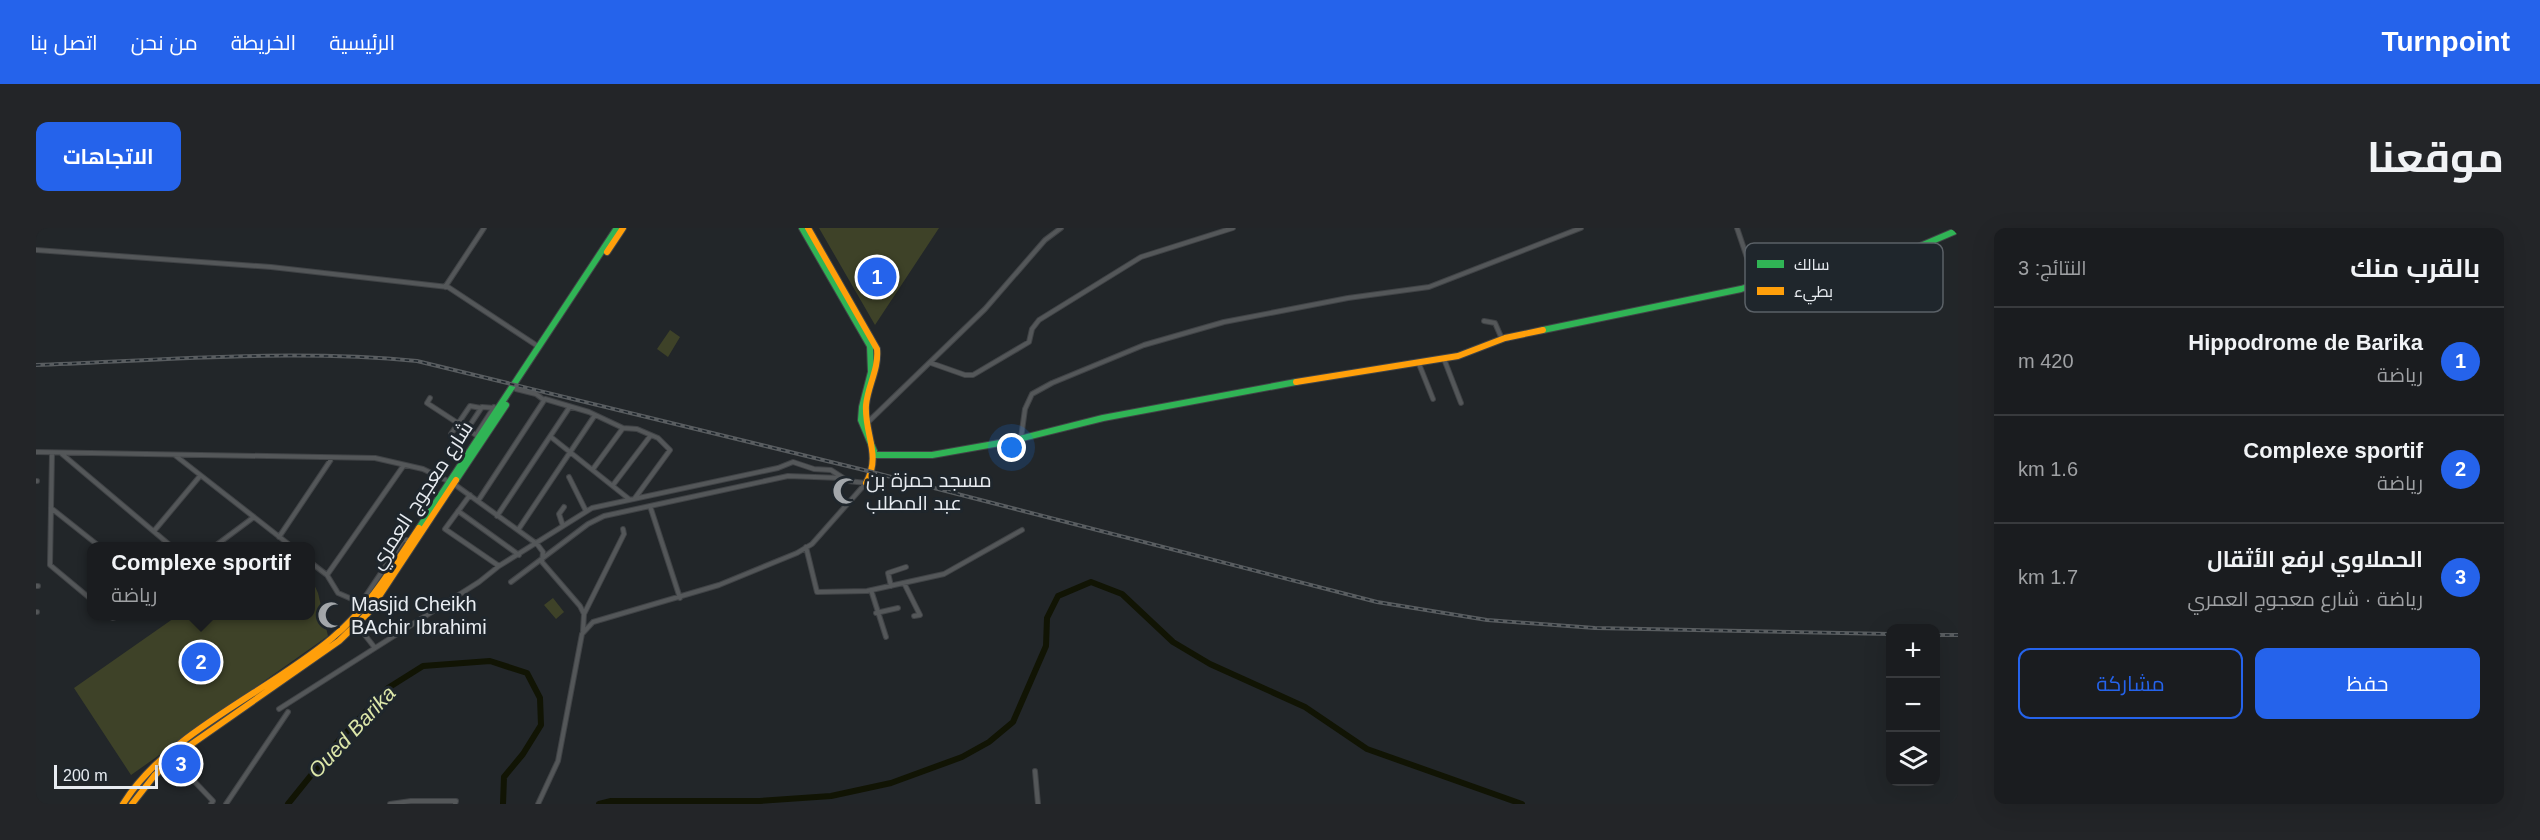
<!DOCTYPE html>
<html lang="ar">
<meta charset="utf-8">
<style>
body{margin:0;font-family:Arial,Cairo,sans-serif;background:#232528;color:#f1f3f6;direction:rtl}
.controls{position:absolute;right:18px;bottom:18px;display:grid;overflow:hidden;border-radius:12px;box-shadow:0 6px 24px #0002}
.controls button{width:54px;height:54px;display:grid;place-items:center;padding:0;border:0;border-bottom:2px solid #383a3d;background:#1a1c1f;color:#f1f3f6;font:30px sans-serif}
.scale{position:absolute;left:18px;bottom:15px;width:104px;box-sizing:border-box;padding-left:6px;border:3px solid #e8ecf1;border-top:0;font-size:16px;line-height:21px;white-space:nowrap;color:#e8ecf1;-webkit-text-stroke:4px #1f262c;paint-order:stroke}
.you{position:absolute;left:976px;top:220px;width:21px;height:21px;margin:-15px;border:4px solid #fff;border-radius:50%;background:#1a73e8;box-shadow:0 0 0 9px #1a73e833}
.badge{display:grid;place-items:center;width:39px;height:39px;border-radius:50%;background:#2563eb;color:#fff;font-size:20px;font-weight:700}
.pin{position:absolute;translate:-50% -50%;border:3px solid #fff;box-shadow:0 2px 6px #0006}
.popup{position:absolute;left:51px;top:314px;width:228px;height:78px;box-sizing:border-box;display:grid;place-content:center;border-radius:12px;background:#1a1c1f;filter:drop-shadow(0 2px 4px #0005);font-size:20px;white-space:nowrap;color:#9fa1a4}
.popup b{font-size:22px;color:#f1f3f6}
.popup::after{content:'';position:absolute;left:50%;top:100%;margin-left:-12px;border:12px solid transparent;border-top-color:#1a1c1f}
.list{margin:0;padding:0;list-style:none}
h2{display:flex;justify-content:space-between;align-items:center;height:78px;margin:0;padding:0 24px;font-size:26px}
h2 small{font-size:20px;font-weight:400;color:#9fa1a4}
.list li{display:grid;grid-template-columns:39px 1fr auto;gap:18px;align-items:center;box-sizing:border-box;height:108px;padding:0 24px;border-top:2px solid #383a3d}
.list b{display:block;font-size:22px;white-space:nowrap}
.list p{margin:0;font-size:20px;white-space:nowrap;color:#9fa1a4}
.list em{font-size:20px;font-style:normal;color:#9fa1a4}
.actions{display:flex;gap:12px;padding:18px 24px}
.actions a{flex:1;padding:14px 0;border:2px solid #2563eb;border-radius:12px;text-align:center;font-size:21px;color:#2563eb}
.actions .main{background:#2563eb;color:#fff}
.icon{flex:none;width:33px;height:33px;fill:none;stroke:currentColor;stroke-width:2;stroke-linecap:round;stroke-linejoin:round}
.map{position:relative;flex:none;width:1922px;height:576px;overflow:hidden;direction:ltr;border-radius:12px}
header{display:flex;align-items:center;gap:36px;box-sizing:border-box;height:84px;padding:0 30px;background:#2563eb;color:#fff}
header strong{font-size:28px}
nav{display:flex;gap:33px;margin-inline-start:auto;font-size:21px}
.intro{display:flex;align-items:center;justify-content:space-between;box-sizing:border-box;height:144px;padding:0 36px}
h1{margin:0;font-size:42px}
.button{padding:15px 27px;border-radius:12px;background:#2563eb;color:#fff;font-size:21px;font-weight:700}
main{display:flex;gap:36px;padding:0 36px}
aside{flex:1;background:#1a1c1f;border-radius:12px;box-shadow:0 6px 24px #0002}
.map>svg:first-child{display:block}
.green{fill:#3e4228}
.lines{fill:none;stroke-linecap:round;stroke-linejoin:round}
.river{stroke:#111404;stroke-width:6}
.street-casing{stroke:#404346;stroke-width:6}
.fast-casing{stroke:#404346;stroke-width:8}
.slow-casing{stroke:#404346;stroke-width:8}
.street{stroke:#545759;stroke-width:4}
.fast{stroke:#30b455;stroke-width:6}
.slow{stroke:#ff9f0a;stroke-width:6}
.rail-casing{stroke:#595d60;stroke-width:4}
.rail{stroke:#1f262c;stroke-width:1.5;stroke-dasharray:4.5;stroke-linecap:butt}
.labels{text-anchor:middle;stroke-width:6;stroke-linejoin:round;paint-order:stroke}
.poi-label{font-size:20px;fill:#e8ecf1;stroke:#1f262c;text-anchor:start}
.street-label{font-size:20px;fill:#e8ecf1;stroke:#1f262c}
.water-label{font-size:21px;font-style:italic;fill:#dde7a9;stroke:#1f262c}
.key{fill:#1f262c;stroke:#5b6167;stroke-width:1.5}
.key-label{font-size:16px;fill:#e8ecf1}
</style>
<header>
<strong>Turnpoint</strong>
<nav><a>الرئيسية</a><a>الخريطة</a><a>من نحن</a><a>اتصل بنا</a></nav>
</header>
<div class="intro"><h1>موقعنا</h1><a class="button">الاتجاهات</a></div>
<main>
<aside>
<h2>بالقرب منك<small>النتائج: 3</small></h2>
<ul class="list">
<li><span class="badge">1</span><div><b>Hippodrome de Barika</b><p>رياضة</p></div><em>420 m</em></li>
<li><span class="badge">2</span><div><b>Complexe sportif</b><p>رياضة</p></div><em>1.6 km</em></li>
<li><span class="badge">3</span><div><b>الحملاوي لرفع الأثقال</b><p>رياضة · شارع معجوج العمري</p></div><em>1.7 km</em></li>
</ul>
<div class="actions"><a class="main">حفظ</a><a>مشاركة</a></div>
</aside>
<div class="map">
<svg width="1922" height="576" viewBox="0 0 1922 576">
<rect width="100%" height="100%" fill="#222629"/>
<path class="green" d="M783,0H903L839,97Z
M634,102L644,109L632,129L621,121Z
M275,350L282,365L292,408L95,547L38,460L141,388H274Z
M517,370L528,384L520,391L508,377Z"/>
<g class="lines">
<path class="river" d="M252,576L305,510L352,460L387,438L454,433L491,445L504,470L505,497L487,526L468,549L467,576
M563,576L575,573H724L795,568L855,555L926,529L953,514L977,494L1010,418L1011,390L1022,368L1055,354L1086,366L1137,414L1174,436L1269,479L1331,521L1486,576"/>
<defs>
<path id="street" d="M1701,0L1720,56
M0,22L235,39L412,59L503,119
M409,59L448,0
M1448,93L1459,95L1466,111
M1408,131L1425,175
M895,135L929,147H937L993,114L996,101L1003,92L1105,29L1197,0
M1383,136L1397,171
M480,161L500,166L508,172
M394,170L391,175L440,207L458,179
M830,196L949,81L1009,12L1025,0
M415,206L434,178L445,180
M515,209L593,271
M985,210L989,181L996,166L1016,155L1108,117L1188,94L1312,70L1393,59L1545,0
M424,212L446,179L459,180
M0,224L339,230L387,241L418,256L501,316L507,324L506,334L544,378L548,386L547,403
M16,225L14,337L56,372
M26,226L135,318
M140,228L255,318
M557,241L587,200
M533,249L550,283
M0,253H1
M577,257L615,207
M434,267L409,301L463,338L556,280L742,240L757,234L778,241L795,242L812,253L830,255L776,316L761,325L683,357L557,394L546,406L522,533L502,576
M442,273L509,171L553,184L587,200L601,201L622,210L634,222L599,270
M614,278L752,248L805,250
M15,280L63,318
M422,283L483,327
M461,288L533,180
M527,298L523,286L528,279
M482,302L559,187
M118,303L164,248
M243,309L296,230
M179,318L218,289
M770,319L781,364L831,363L908,346L986,302
M274,334L291,347L302,365L325,375
M291,347L368,237
M475,354L552,296L568,288L614,278L644,370
M868,355L884,387L878,388
M0,358H2
M855,358L852,345L870,339
M835,362L850,409
M325,375L367,312H375
M0,384H1
M840,385L862,380
M548,386L588,306L587,301
M73,388L77,390L83,388
M321,397L339,420
M243,481L443,354L463,338
M137,531L177,573L175,576
M999,543L1002,576
M190,576L252,484
M354,576L375,573H420L419,576"/>
<path id="fast" d="M766,0L834,118L835,144L826,179L825,192L838,223
M1507,102L1705,61L1781,37L1875,22L1922,2
M839,227H896L975,213L1067,190L1260,154
M420,252L470,177
M383,300L581,0"/>
<path id="slow" d="M772,0L841,121C843,141 832,157 830,177C828,206 846,227 830,255
M571,24L587,0
M1260,154L1422,128L1469,110L1507,102
M87,576C131,505 232,464 296,410C334,378 356,340 383,300
M96,576L118,548L140,527L303,413L332,385L420,252"/>
</defs>
<use href="#street" class="street-casing"/>
<use href="#fast" class="fast-casing"/>
<use href="#slow" class="slow-casing"/>
<use href="#street" class="street"/>
<use href="#fast" class="fast"/>
<use href="#slow" class="slow"/>
<defs>
<path id="rail" d="M0,137C127,132 254,121 381,133L832,243L1341,374L1451,392L1559,400L1854,406
M1900,407H1922"/>
</defs>
<use href="#rail" class="rail-casing"/>
<use href="#rail" class="rail"/>
</g>
<defs>
<symbol id="mosque-bare" viewBox="-9 -9 18 18"><path d="M3.5-4.9A6 6 0 1 0 3.5 4.9A5 5 0 1 1 3.5-4.9Z" fill="#a3a7ab" stroke="#1f262c" stroke-width="2.5" paint-order="stroke"/></symbol>
</defs>
<g fill-rule="evenodd">
<use href="#mosque-bare" x="791" y="244" width="38" height="38"/>
<use href="#mosque-bare" x="276" y="368" width="38" height="38"/>
</g>
<g class="labels">
<g class="poi-label">
<text x="830" y="259">مسجد حمزة بن<tspan x="830" dy="23">عبد المطلب</tspan></text>
<text x="315" y="383">Masjid Cheikh<tspan x="315" dy="23">BAchir Ibrahimi</tspan></text>
</g>
<g class="street-label">
<text transform="translate(385 267) rotate(-57)" y="7">شارع معجوج العمري</text>
</g>
<g class="water-label">
<text transform="translate(316 504) rotate(-47)" y="7">Oued Barika</text>
</g>
</g>
<rect x="1709" y="15" width="198" height="69" rx="9" class="key"/>
<rect x="1721" y="32" width="27" height="8" fill="#30b455"/>
<rect x="1721" y="59" width="27" height="8" fill="#ff9f0a"/>
<g class="key-label">
<text x="1758" y="42">سالك</text>
<text x="1758" y="69">بطيء</text>
</g>
</svg>
<div class="controls">
<button>+</button>
<button>−</button>
<button><svg class="icon" aria-label="layers" viewBox="0 0 24 24"><path d="M12 4l9 5-9 5-9-5zM3 14l9 5 9-5"/></svg></button>
</div>
<div class="scale">200 m</div>
<div class="you"></div>
<div class="pin badge" style="left:841px;top:49px">1</div>
<div class="pin badge" style="left:165px;top:434px">2</div>
<div class="popup"><b>Complexe sportif</b>رياضة</div>
<div class="pin badge" style="left:145px;top:536px">3</div>
</div>
</main>
